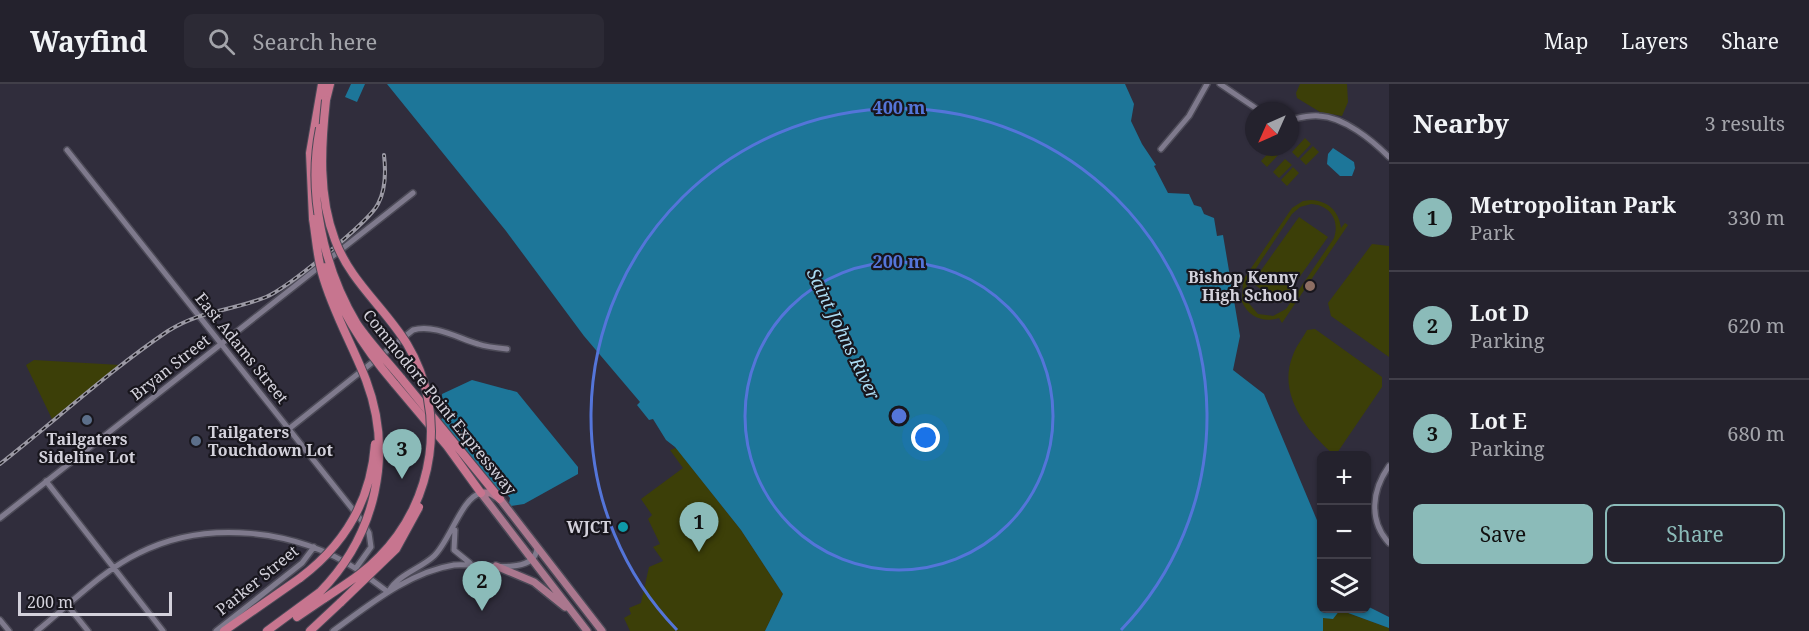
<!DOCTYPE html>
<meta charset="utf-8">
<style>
body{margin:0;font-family:"Noto Serif",serif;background:#2c2a35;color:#f1f3f6}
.controls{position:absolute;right:18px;bottom:18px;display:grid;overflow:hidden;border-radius:9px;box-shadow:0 2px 4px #0004}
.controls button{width:54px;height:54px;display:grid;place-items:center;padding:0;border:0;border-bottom:2px solid #413f49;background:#24222d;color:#f1f3f6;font:30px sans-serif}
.compass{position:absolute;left:1245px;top:18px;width:54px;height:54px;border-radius:50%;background:#24222d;box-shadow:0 2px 4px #0004;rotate:225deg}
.scale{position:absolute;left:18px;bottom:15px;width:154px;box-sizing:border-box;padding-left:6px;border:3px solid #d3d1db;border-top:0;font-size:16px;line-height:21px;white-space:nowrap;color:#d3d1db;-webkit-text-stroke:4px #18161d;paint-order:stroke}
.you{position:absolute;left:926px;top:354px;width:21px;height:21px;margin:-15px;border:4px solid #fff;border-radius:50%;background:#1a73e8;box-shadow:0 0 0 9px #1a73e833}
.badge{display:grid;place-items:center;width:39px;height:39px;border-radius:50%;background:#8bbbb9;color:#111;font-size:20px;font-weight:700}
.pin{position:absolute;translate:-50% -50px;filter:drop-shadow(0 2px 3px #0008)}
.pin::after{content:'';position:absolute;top:32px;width:21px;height:18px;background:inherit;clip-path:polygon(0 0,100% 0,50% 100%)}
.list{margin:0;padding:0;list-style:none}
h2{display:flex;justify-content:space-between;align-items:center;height:78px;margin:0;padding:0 24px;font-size:26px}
h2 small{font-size:20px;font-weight:400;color:#a3a4aa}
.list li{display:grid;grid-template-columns:39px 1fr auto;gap:18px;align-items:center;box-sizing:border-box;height:108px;padding:0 24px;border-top:2px solid #413f49}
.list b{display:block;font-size:22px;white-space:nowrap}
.list p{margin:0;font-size:20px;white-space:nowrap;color:#a3a4aa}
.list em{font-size:20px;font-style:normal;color:#a3a4aa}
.actions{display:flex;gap:12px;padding:18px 24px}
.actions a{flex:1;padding:14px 0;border:2px solid #8bbbb9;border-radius:9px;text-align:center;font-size:21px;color:#8bbbb9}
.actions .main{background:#8bbbb9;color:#111}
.icon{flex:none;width:33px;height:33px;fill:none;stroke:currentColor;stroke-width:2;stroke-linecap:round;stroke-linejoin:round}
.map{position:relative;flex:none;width:1389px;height:547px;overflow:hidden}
header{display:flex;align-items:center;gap:36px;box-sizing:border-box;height:84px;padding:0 30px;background:#24222d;border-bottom:2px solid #413f49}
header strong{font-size:28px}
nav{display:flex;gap:33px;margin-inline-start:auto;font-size:21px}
.search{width:420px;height:54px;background:#2c2a35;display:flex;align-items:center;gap:15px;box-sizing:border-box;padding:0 21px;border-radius:9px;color:#a3a4aa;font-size:22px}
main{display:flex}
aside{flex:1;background:#24222d}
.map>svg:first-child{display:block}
.green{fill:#3c3f08;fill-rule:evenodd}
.water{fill:#1d7699}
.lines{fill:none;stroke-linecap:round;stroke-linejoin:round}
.minor-casing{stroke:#4c4a57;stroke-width:8}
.major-casing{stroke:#4c4a57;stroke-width:10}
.highway-casing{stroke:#4c4a57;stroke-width:10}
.minor{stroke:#7f7a8d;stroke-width:5}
.major{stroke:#aa778e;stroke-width:7}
.highway{stroke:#c7758f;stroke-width:8}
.rail-casing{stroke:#9b99a4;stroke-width:4}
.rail{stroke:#18161d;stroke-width:1.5;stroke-dasharray:4.5;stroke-linecap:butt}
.highway-bridge-casing{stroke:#4c4a57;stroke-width:10;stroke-linecap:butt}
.highway-bridge{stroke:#c7758f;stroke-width:8}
.ring{fill:none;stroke:#5475d9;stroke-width:3}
.education-dot{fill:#8d6e63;stroke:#18161d;stroke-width:2}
.service-dot{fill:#5c6f8a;stroke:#18161d;stroke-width:2}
.culture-dot{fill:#0f9aa8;stroke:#18161d;stroke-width:2}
.labels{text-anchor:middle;stroke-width:4.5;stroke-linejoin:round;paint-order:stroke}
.poi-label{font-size:16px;font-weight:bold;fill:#d3d1db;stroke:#18161d;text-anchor:end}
.street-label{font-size:16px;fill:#d3d1db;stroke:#18161d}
.water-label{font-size:18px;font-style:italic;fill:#abdbf3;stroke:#18161d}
.centre{fill:#5475d9;stroke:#18161d;stroke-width:3}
.ring-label{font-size:18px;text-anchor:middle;font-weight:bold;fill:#5475d9;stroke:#18161d;stroke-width:4.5;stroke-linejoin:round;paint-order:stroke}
</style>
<header>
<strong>Wayfind</strong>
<div class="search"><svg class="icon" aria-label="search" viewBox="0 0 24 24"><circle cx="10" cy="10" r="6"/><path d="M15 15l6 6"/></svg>Search here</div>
<nav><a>Map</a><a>Layers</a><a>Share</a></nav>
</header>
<main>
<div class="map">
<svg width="1389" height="547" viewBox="0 0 1389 547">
<rect width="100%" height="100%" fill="#302d3c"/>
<path class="green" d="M1300,0H1347L1348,18L1342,32L1320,28L1297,14L1296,9Z
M1305,54L1311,60L1298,74L1292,68Z
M1313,62L1319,68L1306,81L1300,75Z
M1274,63L1280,69L1267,83L1261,77Z
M1285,75L1292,81L1279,94L1273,88Z
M1293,83L1299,89L1287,102L1281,96Z
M1311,116C1328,117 1339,127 1341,144L1345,139L1348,141L1282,239L1279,234C1263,239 1249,233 1242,218L1243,196L1292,124L1303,117ZM1311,120C1330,121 1340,136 1334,154L1286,225L1273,232L1258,230L1246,216L1247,198L1292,130L1300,123Z
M1299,133L1328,153L1281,219L1252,199Z
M1372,160L1389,162V273L1331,232L1328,219Z
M1315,245L1382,293V303L1337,369H1332C1306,346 1277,309 1293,271C1296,262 1303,254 1307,246Z
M34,276L120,281L52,335L26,281Z
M676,364L741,446L783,510L765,547H630L624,534L631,530L629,524L641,519L649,483L663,477L653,463L660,460L648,435L652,431L641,415L683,384L670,366Z
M1340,526L1389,544V547H1323V534Z"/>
<path class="water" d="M351,0H365L357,18L345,13Z
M387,0H1125L1134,20L1131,37L1142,60L1156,81L1154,82L1168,109L1189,110L1194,121L1201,123L1204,130L1214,134L1217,152L1223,151L1240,252L1233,286L1264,310L1319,441L1322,452V524H1366L1367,522L1389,533V544L1340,526L1333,535L1323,534V547H765L783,510L741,446L675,363L666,356L653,335L649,336L637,321L640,318L584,252L506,147Z
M1333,64L1354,78L1355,84L1352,92H1340L1327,80L1328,70Z
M472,296L517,308L578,383V390L524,420L511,422L509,419L510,414L506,409L500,408L441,336L443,333L442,310Z"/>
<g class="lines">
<defs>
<path id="minor" d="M1220,0L1260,27
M1290,36C1299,34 1309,31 1319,32C1344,33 1372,56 1389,73
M1161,65L1189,32L1207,0
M67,66L362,437L369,449L371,463L356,484
M290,344L413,246C434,240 458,254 478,260C487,263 497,264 507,265
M1389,382C1372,406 1368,436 1389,459
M46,397L163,547
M0,434L413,109
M455,446L454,466L470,479
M365,491L388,508
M389,507C399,490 420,485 434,472C450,457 462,413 481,409
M68,522L88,547
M0,536L9,547
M37,547C68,522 103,486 139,469C206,435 296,445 358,486
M216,547L302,479L314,463
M333,547C369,521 409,488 454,481C475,478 535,494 537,464"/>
<path id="major" d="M481,409H491L500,415L602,547
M481,409L587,547
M496,482L534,498L565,523"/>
<path id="highway" d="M326,16L330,0
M313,135L310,69L322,0
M401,294L500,415
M394,299L447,362L481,409
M297,533L325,514
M224,547L300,494
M267,547L320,508
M310,547L341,518"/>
</defs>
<use href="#minor" class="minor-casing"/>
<use href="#major" class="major-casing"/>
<use href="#highway" class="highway-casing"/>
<use href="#minor" class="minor"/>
<use href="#major" class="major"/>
<use href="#highway" class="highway"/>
<defs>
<path id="rail" d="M0,380C55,337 110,286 168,247C201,226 232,227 266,213C286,205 369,138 378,120C386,105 386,88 384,71"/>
</defs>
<use href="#rail" class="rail-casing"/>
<use href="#rail" class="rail"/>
<defs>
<path id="highway-bridge" d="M320,44C307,108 323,184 357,240C370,259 386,276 401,294
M313,135C316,153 317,172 322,189C332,226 352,260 366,296C394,370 376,451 320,508
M325,183C340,227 364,264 394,299
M300,494C344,461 371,416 375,360
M325,514C344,501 363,490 379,473C435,417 448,328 407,260C384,223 350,197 335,156C318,112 321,62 326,16
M341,518L396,465L419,423"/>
</defs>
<use href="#highway-bridge" class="highway-bridge-casing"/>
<use href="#highway-bridge" class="highway-bridge"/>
</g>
<g class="ring">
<circle cx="899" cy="332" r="154"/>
<path d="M677 546A308 308 0 1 1 1121 546"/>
</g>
<circle class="education-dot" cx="1310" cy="202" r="6"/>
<g class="service-dot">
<circle cx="87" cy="336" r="6"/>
<circle cx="196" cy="357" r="6"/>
</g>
<circle class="culture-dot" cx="623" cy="443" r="6"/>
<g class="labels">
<g class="poi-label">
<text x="1298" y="199">Bishop Kenny<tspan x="1298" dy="18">High School</tspan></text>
<text x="208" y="354" text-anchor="start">Tailgaters<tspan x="208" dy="18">Touchdown Lot</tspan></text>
<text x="87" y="361" text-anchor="middle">Tailgaters<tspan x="87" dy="18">Sideline Lot</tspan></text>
<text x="611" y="449">WJCT</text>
</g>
<g class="street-label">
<text transform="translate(242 264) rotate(51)" y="6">East Adams Street</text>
<text transform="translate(170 283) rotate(-38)" y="6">Bryan Street</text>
<text transform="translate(440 318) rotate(51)" y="6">Commodore Point Expressway</text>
<text transform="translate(257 496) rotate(-39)" y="6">Parker Street</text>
</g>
<g class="water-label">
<text transform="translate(843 250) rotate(64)" y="6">Saint Johns River</text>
</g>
</g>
<circle cx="899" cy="332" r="9" class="centre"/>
<g class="ring-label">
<text x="899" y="30">400 m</text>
<text x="899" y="184">200 m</text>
</g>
</svg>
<div class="controls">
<button>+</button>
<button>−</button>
<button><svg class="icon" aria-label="layers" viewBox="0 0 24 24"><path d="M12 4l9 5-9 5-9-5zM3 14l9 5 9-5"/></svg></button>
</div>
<svg class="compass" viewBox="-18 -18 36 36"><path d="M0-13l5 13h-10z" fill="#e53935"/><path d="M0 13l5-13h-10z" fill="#a3a4aa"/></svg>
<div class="scale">200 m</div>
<div class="you"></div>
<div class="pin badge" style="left:699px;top:468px">1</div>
<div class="pin badge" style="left:482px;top:527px">2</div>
<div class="pin badge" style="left:402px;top:395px">3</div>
</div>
<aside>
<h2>Nearby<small>3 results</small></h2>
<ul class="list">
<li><span class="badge">1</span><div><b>Metropolitan Park</b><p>Park</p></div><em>330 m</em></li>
<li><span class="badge">2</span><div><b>Lot D</b><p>Parking</p></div><em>620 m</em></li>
<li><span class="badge">3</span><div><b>Lot E</b><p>Parking</p></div><em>680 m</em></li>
</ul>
<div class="actions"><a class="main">Save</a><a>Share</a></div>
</aside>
</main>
